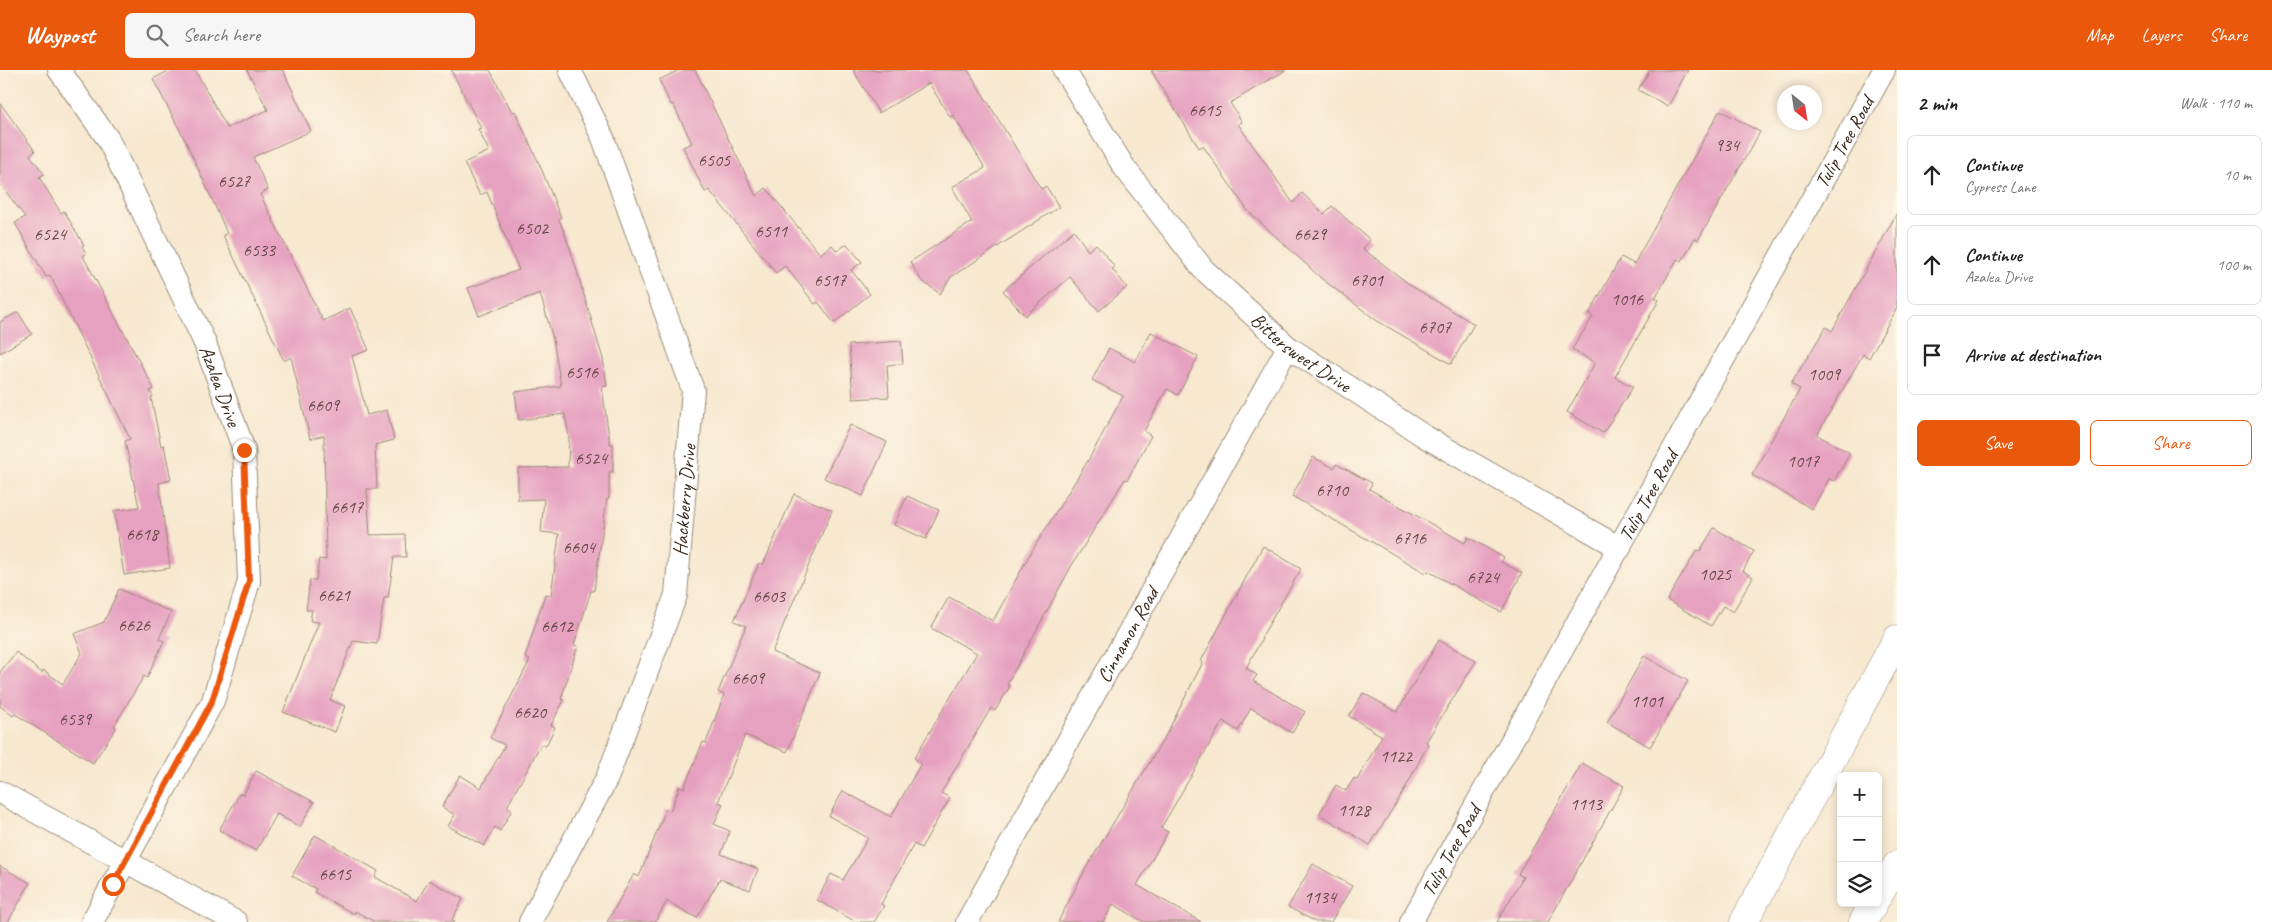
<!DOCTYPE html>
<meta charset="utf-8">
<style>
body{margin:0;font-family:Caveat,sans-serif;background:#f6f6f6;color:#202124}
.controls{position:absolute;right:15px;bottom:15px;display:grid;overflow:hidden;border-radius:8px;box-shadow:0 2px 8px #0003}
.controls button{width:45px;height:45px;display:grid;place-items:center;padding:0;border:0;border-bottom:1px solid #e0e0e0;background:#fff;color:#202124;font:25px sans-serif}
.compass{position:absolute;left:1777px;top:15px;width:45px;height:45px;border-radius:50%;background:#fff;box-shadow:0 2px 8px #0003;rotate:150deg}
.stop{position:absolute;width:15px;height:15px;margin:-11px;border:4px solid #ea580c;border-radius:50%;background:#fff}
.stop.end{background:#ea580c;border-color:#fff;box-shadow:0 1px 5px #0008}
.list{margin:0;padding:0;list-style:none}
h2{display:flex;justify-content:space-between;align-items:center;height:65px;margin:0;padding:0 20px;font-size:21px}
h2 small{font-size:16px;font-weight:400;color:#757577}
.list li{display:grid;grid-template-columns:32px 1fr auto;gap:15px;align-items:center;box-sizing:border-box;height:80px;margin:0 10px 10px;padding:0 10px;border:1px solid #e0e0e0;border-radius:8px}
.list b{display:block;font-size:19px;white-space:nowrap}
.list p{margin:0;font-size:16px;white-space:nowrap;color:#757577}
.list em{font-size:16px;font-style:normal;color:#757577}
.actions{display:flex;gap:10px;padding:15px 20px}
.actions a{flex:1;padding:11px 0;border:1px solid #ea580c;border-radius:8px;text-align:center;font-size:18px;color:#ea580c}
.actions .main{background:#ea580c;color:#fff}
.icon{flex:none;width:28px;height:28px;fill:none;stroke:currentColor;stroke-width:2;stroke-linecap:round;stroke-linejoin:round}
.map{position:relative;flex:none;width:1897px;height:852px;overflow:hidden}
header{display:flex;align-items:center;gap:30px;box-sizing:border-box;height:70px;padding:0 25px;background:#ea580c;color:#fff}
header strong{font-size:24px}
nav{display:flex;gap:28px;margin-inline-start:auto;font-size:18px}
.search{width:350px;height:45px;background:#f6f6f6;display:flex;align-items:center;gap:12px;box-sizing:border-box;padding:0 18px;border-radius:8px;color:#757577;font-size:19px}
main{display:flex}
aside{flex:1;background:#fff}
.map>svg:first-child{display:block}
.building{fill:#e6a0c0}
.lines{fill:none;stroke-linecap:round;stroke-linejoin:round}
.street-casing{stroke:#998977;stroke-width:24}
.highway-casing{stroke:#998977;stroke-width:29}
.street{stroke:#fff;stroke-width:22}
.highway{stroke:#fff;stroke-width:28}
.route{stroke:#ea580c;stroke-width:6}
.labels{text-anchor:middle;stroke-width:4.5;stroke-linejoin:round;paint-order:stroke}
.number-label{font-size:18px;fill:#664846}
.street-label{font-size:20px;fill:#3b2a1e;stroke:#fcf5e5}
</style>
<header>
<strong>Waypost</strong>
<div class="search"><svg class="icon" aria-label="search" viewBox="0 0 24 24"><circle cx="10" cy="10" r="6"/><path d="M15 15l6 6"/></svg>Search here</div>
<nav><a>Map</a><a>Layers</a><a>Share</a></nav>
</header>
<main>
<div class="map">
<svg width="1897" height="852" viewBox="0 0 1897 852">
<rect width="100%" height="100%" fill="#fcf5e5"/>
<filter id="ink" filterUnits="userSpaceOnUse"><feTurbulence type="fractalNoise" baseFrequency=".02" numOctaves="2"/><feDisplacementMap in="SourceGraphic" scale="10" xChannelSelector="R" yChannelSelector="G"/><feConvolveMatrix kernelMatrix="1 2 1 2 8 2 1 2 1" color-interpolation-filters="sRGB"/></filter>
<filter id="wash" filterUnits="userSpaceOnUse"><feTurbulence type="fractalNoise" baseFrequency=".0096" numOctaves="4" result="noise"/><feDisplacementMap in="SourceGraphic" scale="20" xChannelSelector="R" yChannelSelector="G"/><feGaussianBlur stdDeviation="1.12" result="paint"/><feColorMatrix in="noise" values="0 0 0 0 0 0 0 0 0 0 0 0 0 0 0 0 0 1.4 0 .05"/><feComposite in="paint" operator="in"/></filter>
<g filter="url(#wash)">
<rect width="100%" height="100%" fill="#f7e8d0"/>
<g id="blocks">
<path class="building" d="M170,0H195L227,58L268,40L247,0H283L311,61L253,87L268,120L260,124L323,251L350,238L369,280L352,286L367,345L387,340L394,370L375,375L377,419H367L370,465L405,464L406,487H394L388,528H384L377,574L353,571L330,630L345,636L335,662L283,642L319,552L310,551L312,540H306L310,510H316L319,489L326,490L324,365L310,369L291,287L284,291L223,165L227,164L224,156L186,72L153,9Z
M451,0H490L512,42L515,41L541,98L561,148L559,149L570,178L603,289L607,316L602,317L610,374H613V402H609V429H607L594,521H591L574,575L578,576L561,629L564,630L551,655L555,657L546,676L541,674L507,737L512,740L500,761L495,757L484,776L448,756L455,745L442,737L460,705L481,718L505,675L490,668L530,590L525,588L545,524L551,526L559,464L541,462L544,429L518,430V398L568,397L569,367L565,344L519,350L515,322L561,316L553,269L540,223L479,246L468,218L519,200L487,122L480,125L464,93L489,81L478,59L481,58Z
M679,0H695L756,126L766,118L820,184L832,175L837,181L847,174L862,192L851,200L870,224L834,253L818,232L815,234L785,196L776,203L709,120L705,122L683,77L692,73L673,34L671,35L659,10Z
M853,0H968L1041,119L1046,116L1059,137L951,207L940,224L921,210L910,192L972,152L952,117L985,98L953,45L950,47L929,13L879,43Z
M1151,0H1286L1230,33L1242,52L1238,54L1293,133L1302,123L1324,144L1332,136L1370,170L1363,179L1413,217L1474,254L1451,294L1376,250L1322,209L1248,141L1203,76L1199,78Z
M1650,0H1688L1668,36L1638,20Z
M0,33L35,81L30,85L44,104L39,107L61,143L64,141L84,175L82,176L86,184L83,186L154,319L150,321L153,327L151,328L161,376L164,375L171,410L159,413L170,498L124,505L114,441L139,437L125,371L130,369L50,205L46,207L15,153L25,147L0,114Z
M1720,40L1760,62L1698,170L1695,168L1682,191L1677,189L1655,228L1659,230L1615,307L1633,317L1603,363L1567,342L1595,293L1572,279L1593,247L1589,244L1621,187L1634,194Z
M1897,143V238L1869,288L1863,284L1817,365L1850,383L1834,411L1829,409L1812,439L1752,405L1800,319L1791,314L1826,257L1832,261Z
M1074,160L1088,181L1096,174L1115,197L1112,199L1127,217L1099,241L1070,207L1025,246L1003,221Z
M18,242L32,264L0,283V252Z
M1151,262L1198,287L1178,325L1167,319L1144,361L1151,366L1127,410L1125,409L1072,495L1007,614L1010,616L995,641L991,638L941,723L950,728L921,778L914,774L881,834L884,836L874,852H856L817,830L831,804L843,810L868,768L829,746L843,721L891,747L921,693L914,688L977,583L931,558L949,527L993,551L1030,484L1089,389L1123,326L1092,310L1109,278L1135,292Z
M901,271L903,294L887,295L889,327L853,329L849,275Z
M850,355L887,372L863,426L824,408Z
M1313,387L1334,398L1336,394L1372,413L1369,419L1465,473L1468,467L1504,488L1501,492L1522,503L1501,542L1428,501L1426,503L1292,426Z
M794,424L832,440L772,582L820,603L787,682L745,665L718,732L723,734L714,754L730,761L721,784L758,799L750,820L720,809L697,848L667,831L655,852H607L634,804L639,807L666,739L670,741L680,716L684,718L703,672L706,673L724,625L718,622L746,556L734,551L759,493L763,495Z
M907,426L939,440L926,469L894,455Z
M1714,458L1754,481L1743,501L1753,507L1733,542L1723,536L1711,556L1667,530L1697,480L1700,481Z
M1263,476L1301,499L1261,568L1262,569L1246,598L1257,605L1253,611L1305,642L1292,663L1251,638L1238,661L1223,651L1161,758L1168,762L1137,815L1201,852H1144L1113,834L1103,852H1058L1085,800L1166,665L1203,592L1201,591Z
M119,519L171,542L159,569L164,571L147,608L144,606L114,656L116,658L93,693L15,644L13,646L0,636V602L16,582L42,603L43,600L63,614L82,583L74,564L104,552Z
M1439,570L1476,591L1426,672L1428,674L1405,719L1370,775L1319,744L1336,715L1346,721L1354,708L1357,710L1382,666L1349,646L1363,623L1397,642Z
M1644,586L1688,611L1650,677L1607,652Z
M1582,693L1624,716L1548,852H1497L1523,807L1518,804Z
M256,701L314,732L300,757L277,744L256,781L219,760L240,723L243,725Z
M315,765L378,801L375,807L417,831L429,810L463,829L452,850L455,852H375L355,841L354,844L314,822L316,819L292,806Z
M1313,794L1352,816L1331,852H1316L1288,837Z
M0,796L30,813L8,852H0Z"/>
</g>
</g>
<g filter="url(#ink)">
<use href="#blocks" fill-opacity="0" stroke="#998977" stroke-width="1"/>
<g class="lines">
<defs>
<g id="street">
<path id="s1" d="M59,0L108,69L204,271L244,380L249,511L213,631L92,852"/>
<path id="s2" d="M1064,0L1124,97L1203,199L1288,277L1424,366L1620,478"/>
<path d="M0,722L236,852"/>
<path id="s3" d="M530,852L607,708L676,525L693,320L603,68L570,0"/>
<path id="s4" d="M967,852L1288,277"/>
<path id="s5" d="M1411,852L1884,0"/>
</g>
<path id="highway" d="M1878,826L1897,795
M1744,852L1897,569
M1863,852L1874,833"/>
</defs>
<use href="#street" class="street-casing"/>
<use href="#highway" class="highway-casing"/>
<use href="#street" class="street"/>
<use href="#highway" class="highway"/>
</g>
</g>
<g class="lines" filter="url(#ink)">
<path class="route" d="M113,814L212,631L249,511L244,380"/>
</g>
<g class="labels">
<g class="number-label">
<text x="1205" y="46">6615</text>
<text x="1727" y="81">934</text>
<text x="714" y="96">6505</text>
<text x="234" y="117">6527</text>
<text x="532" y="164">6502</text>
<text x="771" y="167">6511</text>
<text x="50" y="170">6524</text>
<text x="1310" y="170">6629</text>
<text x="259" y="186">6533</text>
<text x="830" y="216">6517</text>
<text x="1367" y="216">6701</text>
<text x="1627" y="235">1016</text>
<text x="1435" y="263">6707</text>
<text x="582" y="308">6516</text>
<text x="1824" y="310">1009</text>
<text x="323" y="341">6609</text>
<text x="591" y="394">6524</text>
<text x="1803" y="397">1017</text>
<text x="1332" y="426">6710</text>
<text x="347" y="443">6617</text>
<text x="142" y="470">6618</text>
<text x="1410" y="474">6716</text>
<text x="579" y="483">6604</text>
<text x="1715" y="510">1025</text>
<text x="1483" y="513">6724</text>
<text x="334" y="531">6621</text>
<text x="769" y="532">6603</text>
<text x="134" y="561">6626</text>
<text x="557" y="562">6612</text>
<text x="748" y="614">6609</text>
<text x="1647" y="637">1101</text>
<text x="530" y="648">6620</text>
<text x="75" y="655">6539</text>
<text x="1396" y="692">1122</text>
<text x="1586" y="740">1113</text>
<text x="1354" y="746">1128</text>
<text x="335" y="810">6615</text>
<text x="1320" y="833">1134</text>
</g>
<g class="street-label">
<text dy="7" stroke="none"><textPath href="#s5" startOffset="892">Tulip Tree Road</textPath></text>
<text dy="7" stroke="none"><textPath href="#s2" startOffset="372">Bittersweet Drive</textPath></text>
<text dy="7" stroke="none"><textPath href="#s1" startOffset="356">Azalea Drive</textPath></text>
<text dy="7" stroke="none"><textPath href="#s5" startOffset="488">Tulip Tree Road</textPath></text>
<text dy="7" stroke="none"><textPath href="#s3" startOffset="454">Hackberry Drive</textPath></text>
<text dy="7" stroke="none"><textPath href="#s4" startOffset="329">Cinnamon Road</textPath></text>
<text dy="7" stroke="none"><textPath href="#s5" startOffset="82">Tulip Tree Road</textPath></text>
</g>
</g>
</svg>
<div class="controls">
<button>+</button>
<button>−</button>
<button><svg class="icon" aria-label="layers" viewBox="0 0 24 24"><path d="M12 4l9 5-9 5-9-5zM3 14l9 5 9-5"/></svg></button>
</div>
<svg class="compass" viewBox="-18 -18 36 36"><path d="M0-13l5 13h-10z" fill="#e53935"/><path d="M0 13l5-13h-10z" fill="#757577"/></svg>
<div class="stop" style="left:113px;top:814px"></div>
<div class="stop end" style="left:244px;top:380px"></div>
</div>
<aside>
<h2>2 min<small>Walk · 110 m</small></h2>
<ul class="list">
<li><svg class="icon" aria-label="ahead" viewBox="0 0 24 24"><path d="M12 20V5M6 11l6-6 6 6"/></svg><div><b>Continue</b><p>Cypress Lane</p></div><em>10 m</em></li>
<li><svg class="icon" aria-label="ahead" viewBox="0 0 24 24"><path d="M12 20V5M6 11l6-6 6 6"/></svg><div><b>Continue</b><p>Azalea Drive</p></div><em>100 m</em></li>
<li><svg class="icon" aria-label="arrive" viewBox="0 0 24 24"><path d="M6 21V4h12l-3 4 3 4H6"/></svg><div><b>Arrive at destination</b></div></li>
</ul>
<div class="actions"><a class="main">Save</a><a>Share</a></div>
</aside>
</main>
